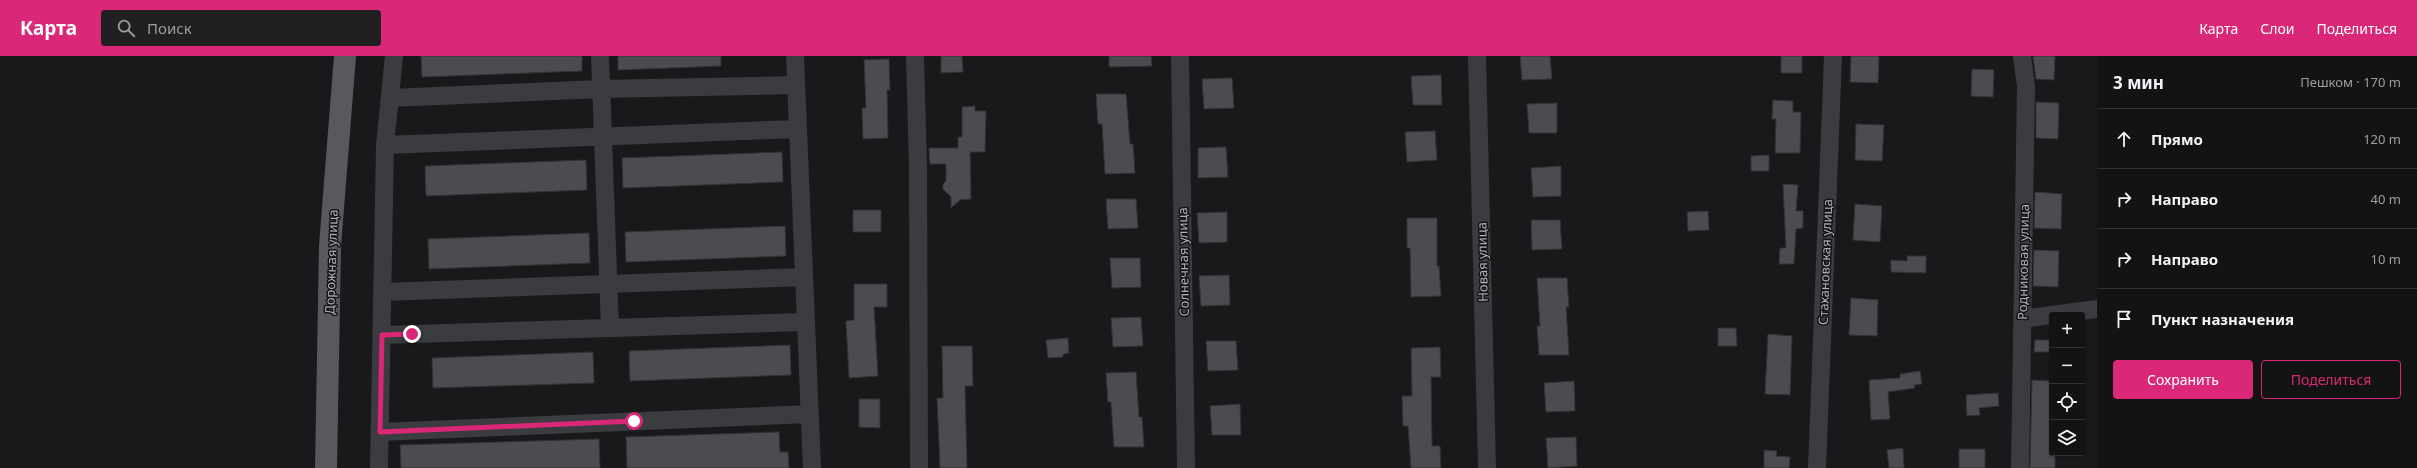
<!DOCTYPE html>
<html lang="ru">
<meta charset="utf-8">
<style>
body{margin:0;font-family:"Noto Sans",sans-serif;background:#202022;color:#f1f3f6}
.controls{position:absolute;right:12px;bottom:12px;display:grid;overflow:hidden;border-radius:4px;box-shadow:0 1px 3px #0004}
.controls button{width:36px;height:36px;display:grid;place-items:center;padding:0;border:0;border-bottom:1px solid #323234;background:#131314;color:#f1f3f6;font:20px sans-serif}
.stop{position:absolute;width:12px;height:12px;margin:-9px;border:3px solid #db2777;border-radius:50%;background:#fff}
.stop.end{background:#db2777;border-color:#fff;box-shadow:0 1px 4px #0008}
.list{margin:0;padding:0;list-style:none}
h2{display:flex;justify-content:space-between;align-items:center;height:52px;margin:0;padding:0 16px;font-size:17px}
h2 small{font-size:13px;font-weight:400;color:#9d9ea0}
.list li{display:grid;grid-template-columns:26px 1fr auto;gap:12px;align-items:center;box-sizing:border-box;height:60px;padding:0 16px;border-top:1px solid #323234}
.list b{display:block;font-size:15px;white-space:nowrap}
.list em{font-size:13px;font-style:normal;color:#9d9ea0}
.actions{display:flex;gap:8px;padding:12px 16px}
.actions a{flex:1;padding:9px 0;border:1px solid #db2777;border-radius:4px;text-align:center;font-size:14px;color:#db2777}
.actions .main{background:#db2777;color:#fff}
.icon{flex:none;width:22px;height:22px;fill:none;stroke:currentColor;stroke-width:2;stroke-linecap:round;stroke-linejoin:round}
.map{position:relative;flex:none;width:2097px;height:412px;overflow:hidden}
header{display:flex;align-items:center;gap:24px;box-sizing:border-box;height:56px;padding:0 20px;background:#db2777;color:#fff}
header strong{font-size:19px}
nav{display:flex;gap:22px;margin-inline-start:auto;font-size:14px}
.search{width:280px;height:36px;background:#202022;display:flex;align-items:center;gap:10px;box-sizing:border-box;padding:0 14px;border-radius:4px;color:#9d9ea0;font-size:15px}
main{display:flex}
aside{flex:1;background:#131314}
.map>svg:first-child{display:block}
.building{fill:#4b4c4f;stroke:#333336}
.lines{fill:none;stroke-linecap:round;stroke-linejoin:round}
.minor{stroke:#3a3c3f;stroke-width:18}
.major{stroke:#57595e;stroke-width:22}
.route{stroke:#db2777;stroke-width:5}
.labels{text-anchor:middle;stroke-width:3;stroke-linejoin:round;paint-order:stroke}
.street-label{font-size:13px;fill:#adb2b9;stroke:#141416}
</style>
<header>
<strong>Карта</strong>
<div class="search"><svg class="icon" aria-label="search" viewBox="0 0 24 24"><circle cx="10" cy="10" r="6"/><path d="M15 15l6 6"/></svg>Поиск</div>
<nav><a>Карта</a><a>Слои</a><a>Поделиться</a></nav>
</header>
<main>
<div class="map">
<svg width="2097" height="412" viewBox="0 0 2097 412">
<rect width="100%" height="100%" fill="#19191b"/>
<path class="building" d="M421,0H582V15L422,21Z
M618,0H721V10L618,14Z
M941,0H962L963,16L941,17Z
M1109,0H1151L1152,10L1109,11Z
M1520,0H1550L1552,23L1522,24Z
M1781,0H1802V17H1781Z
M1851,0H1879L1878,27L1850,26Z
M2033,0H2055L2054,24L2036,23Z
M889,3L890,34H887L888,82L863,83L862,52H866L864,4Z
M1972,13L1994,14L1993,41L1971,40Z
M1441,19L1442,49H1413L1411,20Z
M1232,22L1234,52L1204,53L1202,23Z
M1096,38H1126L1130,88H1133L1135,117L1105,118L1102,68H1098Z
M1773,44L1793,45V56H1801L1800,97H1775L1776,63H1772Z
M2036,46L2059,47L2058,83L2036,82Z
M1557,47V77H1529L1527,48Z
M975,50V55H986L985,96H970L971,143L960,144L951,152V141L943,133V128L946,125V108H930L929,92H958V81H962V51Z
M1856,68L1884,69L1882,105L1855,104Z
M1435,75L1437,104L1407,106L1405,76Z
M1226,91L1228,121L1198,122V92Z
M782,96L783,126L623,132L622,102Z
M1769,99V115H1751V100Z
M586,104L587,134L426,140L425,110Z
M1561,110V140L1533,141L1531,112Z
M1783,128L1798,129L1796,155H1803V172L1796,173L1794,208H1779L1780,192H1786Z
M2035,136L2062,138L2061,173L2034,172Z
M1106,143H1136L1138,172L1108,173Z
M1855,148L1882,150L1880,186L1853,184Z
M853,154H881V176H853Z
M1708,155L1709,174L1688,175L1687,156Z
M1227,156V186L1199,187L1197,157Z
M1407,162H1437V210H1439L1441,240L1411,241L1410,192H1407Z
M1531,164H1560L1562,193L1532,194Z
M785,170L786,200L626,206L625,176Z
M589,177L590,207L429,213L428,183Z
M2034,194L2059,195L2058,231L2033,230Z
M1907,200H1926V217L1891,216V204L1907,205Z
M1110,202H1140L1141,231L1112,232Z
M1229,219L1230,249L1201,250L1199,220Z
M1537,222H1567L1569,251H1566L1569,299H1539L1537,270H1540Z
M854,228H887V251H874L878,320L849,322L846,265L854,264Z
M1851,242L1878,244L1877,280L1849,279Z
M1141,261L1143,290L1113,291L1111,262Z
M1718,272H1736L1737,290H1718Z
M1768,278L1792,280L1790,339L1765,338Z
M1068,282L1069,297L1063,298V301L1048,302L1046,284Z
M2035,284H2050L2049,296H2034Z
M1206,285H1236L1238,314L1208,315Z
M790,289L791,319L630,325L629,295Z
M942,290H972L973,330H965L967,412H940L937,342H943Z
M1440,291L1441,321H1431L1432,390H1440L1441,412H1411L1408,370H1403L1402,340H1412L1411,292Z
M593,296L594,327L433,332L432,302Z
M1920,315L1922,328L1914,329L1915,332L1888,336L1890,363L1871,364L1869,324L1900,322V318Z
M1136,316L1139,361H1142L1144,391H1114L1111,346H1108L1106,317Z
M2032,324L2052,325V397H2055V412H2030Z
M1574,325L1575,355L1546,356L1544,327Z
M1998,337L1999,350L1979,352L1980,359L1967,360L1966,339Z
M859,343H880V372L859,371Z
M1240,348L1241,379H1212L1210,350Z
M779,376L780,396H788L789,412H627L626,381Z
M1576,381L1577,410L1548,412L1546,382Z
M599,383L600,412H401L400,389Z
M1903,392L1904,412H1889L1887,394Z
M1959,393H1985V412H1959Z
M1764,394L1777,395L1776,400L1790,401L1789,412H1764Z"/>
<g class="lines">
<path class="minor" d="M600,0L610,272
M795,0L812,412
M915,0L918,112L919,412
M1180,0L1186,412
M1477,0L1487,412
M391,42L600,33L795,29
M385,89L797,73
M382,236L803,221
M2022,263L2097,253
M382,279L805,266
M380,376L809,358
M379,412L385,89L394,0
M1817,412L1833,0
M2020,412L2026,30L2022,0"/>
<path class="major" d="M326,412L330,190L345,0"/>
</g>
<g class="lines">
<path class="route" d="M412,278L382,279L380,376L634,365"/>
</g>
<g class="labels">
<g class="street-label">
<text transform="translate(331 206) rotate(-88)" y="5">Дорожная улица</text>
<text transform="translate(1183 206) rotate(-91)" y="5">Солнечная улица</text>
<text transform="translate(1482 206) rotate(-91)" y="5">Новая улица</text>
<text transform="translate(1825 206) rotate(-88)" y="5">Стахановская улица</text>
<text transform="translate(2023 206) rotate(-89)" y="5">Родниковая улица</text>
</g>
</g>
</svg>
<div class="controls">
<button>+</button>
<button>−</button>
<button><svg class="icon" aria-label="locate" viewBox="0 0 24 24"><circle cx="12" cy="12" r="6"/><path d="M12 2v4M12 18v4M2 12h4M18 12h4"/></svg></button>
<button><svg class="icon" aria-label="layers" viewBox="0 0 24 24"><path d="M12 4l9 5-9 5-9-5zM3 14l9 5 9-5"/></svg></button>
</div>
<div class="stop" style="left:634px;top:365px"></div>
<div class="stop end" style="left:412px;top:278px"></div>
</div>
<aside>
<h2>3 мин<small>Пешком · 170 m</small></h2>
<ul class="list">
<li><svg class="icon" aria-label="ahead" viewBox="0 0 24 24"><path d="M12 20V5M6 11l6-6 6 6"/></svg><div><b>Прямо</b></div><em>120 m</em></li>
<li><svg class="icon" aria-label="right" viewBox="0 0 24 24"><path d="M7 20v-9h11M14 6l5 5-5 5"/></svg><div><b>Направо</b></div><em>40 m</em></li>
<li><svg class="icon" aria-label="right" viewBox="0 0 24 24"><path d="M7 20v-9h11M14 6l5 5-5 5"/></svg><div><b>Направо</b></div><em>10 m</em></li>
<li><svg class="icon" aria-label="arrive" viewBox="0 0 24 24"><path d="M6 21V4h12l-3 4 3 4H6"/></svg><div><b>Пункт назначения</b></div></li>
</ul>
<div class="actions"><a class="main">Сохранить</a><a>Поделиться</a></div>
</aside>
</main>
